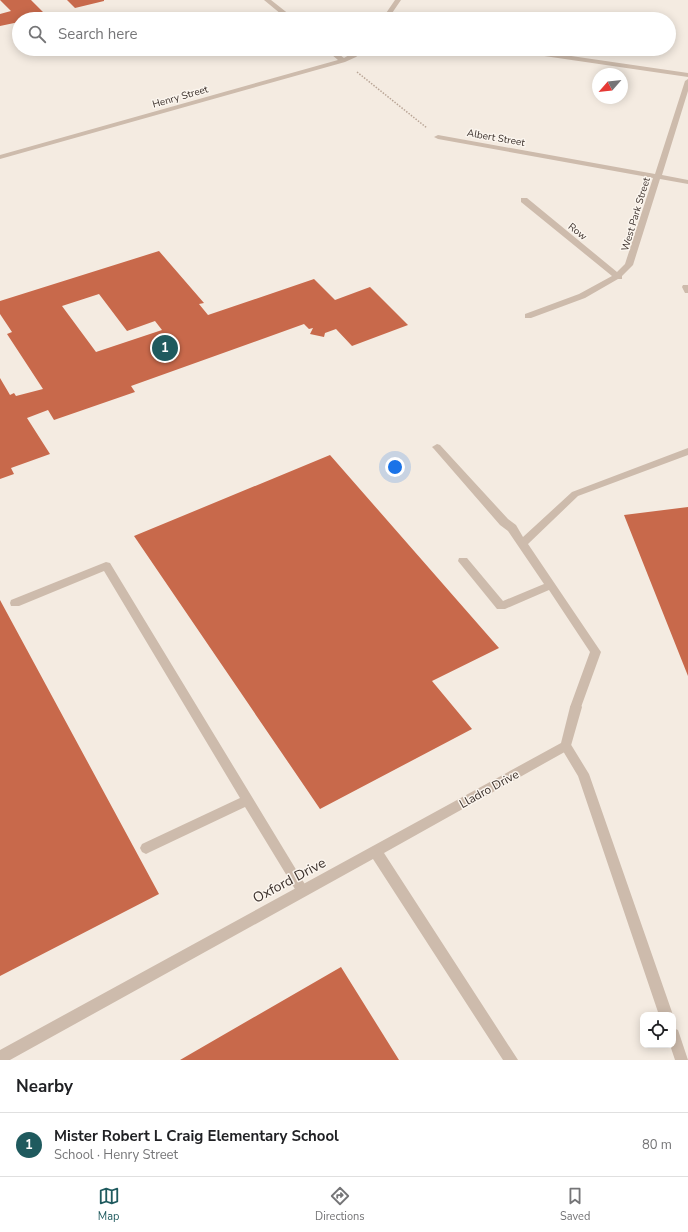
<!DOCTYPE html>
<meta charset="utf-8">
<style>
body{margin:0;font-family:"Nunito Sans",sans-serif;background:#f2f2f2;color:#202124}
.controls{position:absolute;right:12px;bottom:12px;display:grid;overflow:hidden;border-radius:8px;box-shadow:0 2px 10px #0003}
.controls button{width:36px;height:36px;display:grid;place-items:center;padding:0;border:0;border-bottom:1px solid #e0e0e0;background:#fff;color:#202124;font:20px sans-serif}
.compass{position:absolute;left:592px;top:68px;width:36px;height:36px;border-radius:50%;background:#fff;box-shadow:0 2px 10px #0003;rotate:242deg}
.you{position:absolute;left:395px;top:467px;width:14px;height:14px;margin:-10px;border:3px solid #fff;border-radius:50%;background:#1a73e8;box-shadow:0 0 0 6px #1a73e833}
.badge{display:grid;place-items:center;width:26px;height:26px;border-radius:50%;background:#1f5a5e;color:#fff;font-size:13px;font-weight:700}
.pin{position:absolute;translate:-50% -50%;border:2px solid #fff;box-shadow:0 1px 4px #0006}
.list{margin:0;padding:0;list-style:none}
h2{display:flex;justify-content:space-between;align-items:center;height:52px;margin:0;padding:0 16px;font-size:17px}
h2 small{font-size:13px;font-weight:400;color:#757577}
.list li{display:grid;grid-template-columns:26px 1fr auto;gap:12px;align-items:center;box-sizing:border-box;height:64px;padding:0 16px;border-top:1px solid #e0e0e0}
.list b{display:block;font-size:15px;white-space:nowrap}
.list p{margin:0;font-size:13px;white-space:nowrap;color:#757577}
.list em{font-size:13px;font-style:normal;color:#757577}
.icon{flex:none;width:22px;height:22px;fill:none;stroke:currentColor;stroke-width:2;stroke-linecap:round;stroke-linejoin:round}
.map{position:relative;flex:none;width:688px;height:1060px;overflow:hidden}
.search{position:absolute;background:#fff;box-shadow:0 2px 10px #0003;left:12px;right:12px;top:12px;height:44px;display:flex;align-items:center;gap:10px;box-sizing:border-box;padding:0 14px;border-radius:22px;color:#757577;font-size:15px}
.sheet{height:116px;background:#fff}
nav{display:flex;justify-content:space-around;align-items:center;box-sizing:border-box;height:56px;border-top:1px solid #e0e0e0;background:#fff;font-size:11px;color:#757577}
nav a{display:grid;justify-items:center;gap:2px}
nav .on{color:#1f5a5e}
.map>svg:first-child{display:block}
.building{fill:#c8694b;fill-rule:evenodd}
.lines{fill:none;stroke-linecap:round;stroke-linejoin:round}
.path{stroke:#b9a596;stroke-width:1.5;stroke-dasharray:1.5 1.5;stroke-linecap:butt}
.service{fill:#cdbbac;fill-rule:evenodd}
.minor{fill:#cdbbac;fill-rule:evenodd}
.labels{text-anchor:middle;stroke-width:3;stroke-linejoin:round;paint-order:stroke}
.far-street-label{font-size:10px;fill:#3b302b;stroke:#fbf5ee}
.street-label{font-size:12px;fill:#3b302b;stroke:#fbf5ee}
.near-street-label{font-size:14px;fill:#3b302b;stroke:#fbf5ee}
</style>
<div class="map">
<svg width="688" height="1060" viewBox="0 0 688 1060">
<rect width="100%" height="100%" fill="#f4ebe1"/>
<path class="building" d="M0,0H31L46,15L30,19H19V22L0,26V14L11,11Z
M67,0H104V1L75,8Z
M159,251L204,303L199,304L208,315L314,279L335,300L370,287L408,325L352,346L336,329L325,333L324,337L310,334L313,328L309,329L304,324L131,386L135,392L54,420L48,410L27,418L50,454L11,468L14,474L0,479V378L10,395L14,393L16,396L43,389L7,334L12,332L0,314V301ZM99,294L127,331L155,321L162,330L96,352L62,306Z
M330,455L499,648L432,681L472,729L320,809L134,536Z
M688,507V676L624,515Z
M0,600L159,894L0,976Z
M341,967L399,1060H180Z"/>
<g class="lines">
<path class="path" d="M357,72L427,128"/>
<path class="service" d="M683,285H688V293H685L682,287Z
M437,444L440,445L508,519L516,525L523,537L572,492L688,448V455L578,496L528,544L601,652L580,710L576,712L572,710L570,707L590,652L549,590L505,609H497L458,561L459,558H467L503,601L544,584L508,531L500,525L434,449L432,447Z
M106,562L110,563L306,886L308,890L306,894L302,896L298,894L245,807L150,852L146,854L142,852L140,848L142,844L240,798L104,571L19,606H11L10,603L11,600Z
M566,741L570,743L589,774L673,1015H659L578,776L560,746L562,743Z
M673,1028L678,1030L688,1060H675L670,1045H673Z"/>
<path class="minor" d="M264,0H271L290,15L307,19H287Z
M395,0H401L388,19H382Z
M325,49H332L344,58L359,49H366L356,57L345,62L0,159V155L338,60Z
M507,49H523L688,73V77L510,51Z
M688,79V91L662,175L688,180V184L660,179L633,265L622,276V279H618L585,298L531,318H525V314L579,294L612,276L521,202V198H527L617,272L625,264L653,178L438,139L434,137L438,135L655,174L685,81Z
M576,702L580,704L582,707L570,749L384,853L518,1060H503L373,859L10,1060H0V1050L561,743L570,707L572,704Z"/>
</g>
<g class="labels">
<g class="far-street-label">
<text transform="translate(180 96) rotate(-16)" y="4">Henry Street</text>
<text transform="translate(496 137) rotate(10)" y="4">Albert Street</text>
<text transform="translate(635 214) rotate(-73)" y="4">West Park Street</text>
<text transform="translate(578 231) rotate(39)" y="4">Row</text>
</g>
<g class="street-label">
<text transform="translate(489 789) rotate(-29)" y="4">Lladro Drive</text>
</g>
<g class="near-street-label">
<text transform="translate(289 880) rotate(-28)" y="5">Oxford Drive</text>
</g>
</g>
</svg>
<div class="controls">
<button><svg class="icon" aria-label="locate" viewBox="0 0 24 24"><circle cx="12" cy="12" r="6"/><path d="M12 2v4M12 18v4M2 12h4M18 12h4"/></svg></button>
</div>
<svg class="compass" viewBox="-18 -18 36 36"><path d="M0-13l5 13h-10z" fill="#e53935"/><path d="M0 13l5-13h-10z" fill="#757577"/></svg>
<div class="you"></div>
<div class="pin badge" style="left:165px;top:348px">1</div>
<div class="search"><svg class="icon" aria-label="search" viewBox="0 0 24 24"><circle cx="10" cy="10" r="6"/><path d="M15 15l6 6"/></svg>Search here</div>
</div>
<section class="sheet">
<h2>Nearby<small></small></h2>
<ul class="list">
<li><span class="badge">1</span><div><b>Mister Robert L Craig Elementary School</b><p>School · Henry Street</p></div><em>80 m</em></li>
</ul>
</section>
<nav>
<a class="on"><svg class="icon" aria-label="map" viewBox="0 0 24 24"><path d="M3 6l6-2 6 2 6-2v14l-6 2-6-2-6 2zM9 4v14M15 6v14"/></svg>Map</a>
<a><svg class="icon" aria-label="directions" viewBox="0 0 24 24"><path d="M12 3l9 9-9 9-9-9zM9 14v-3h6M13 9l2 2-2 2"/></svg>Directions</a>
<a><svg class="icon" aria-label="saved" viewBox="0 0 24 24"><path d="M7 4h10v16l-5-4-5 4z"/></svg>Saved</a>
</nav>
